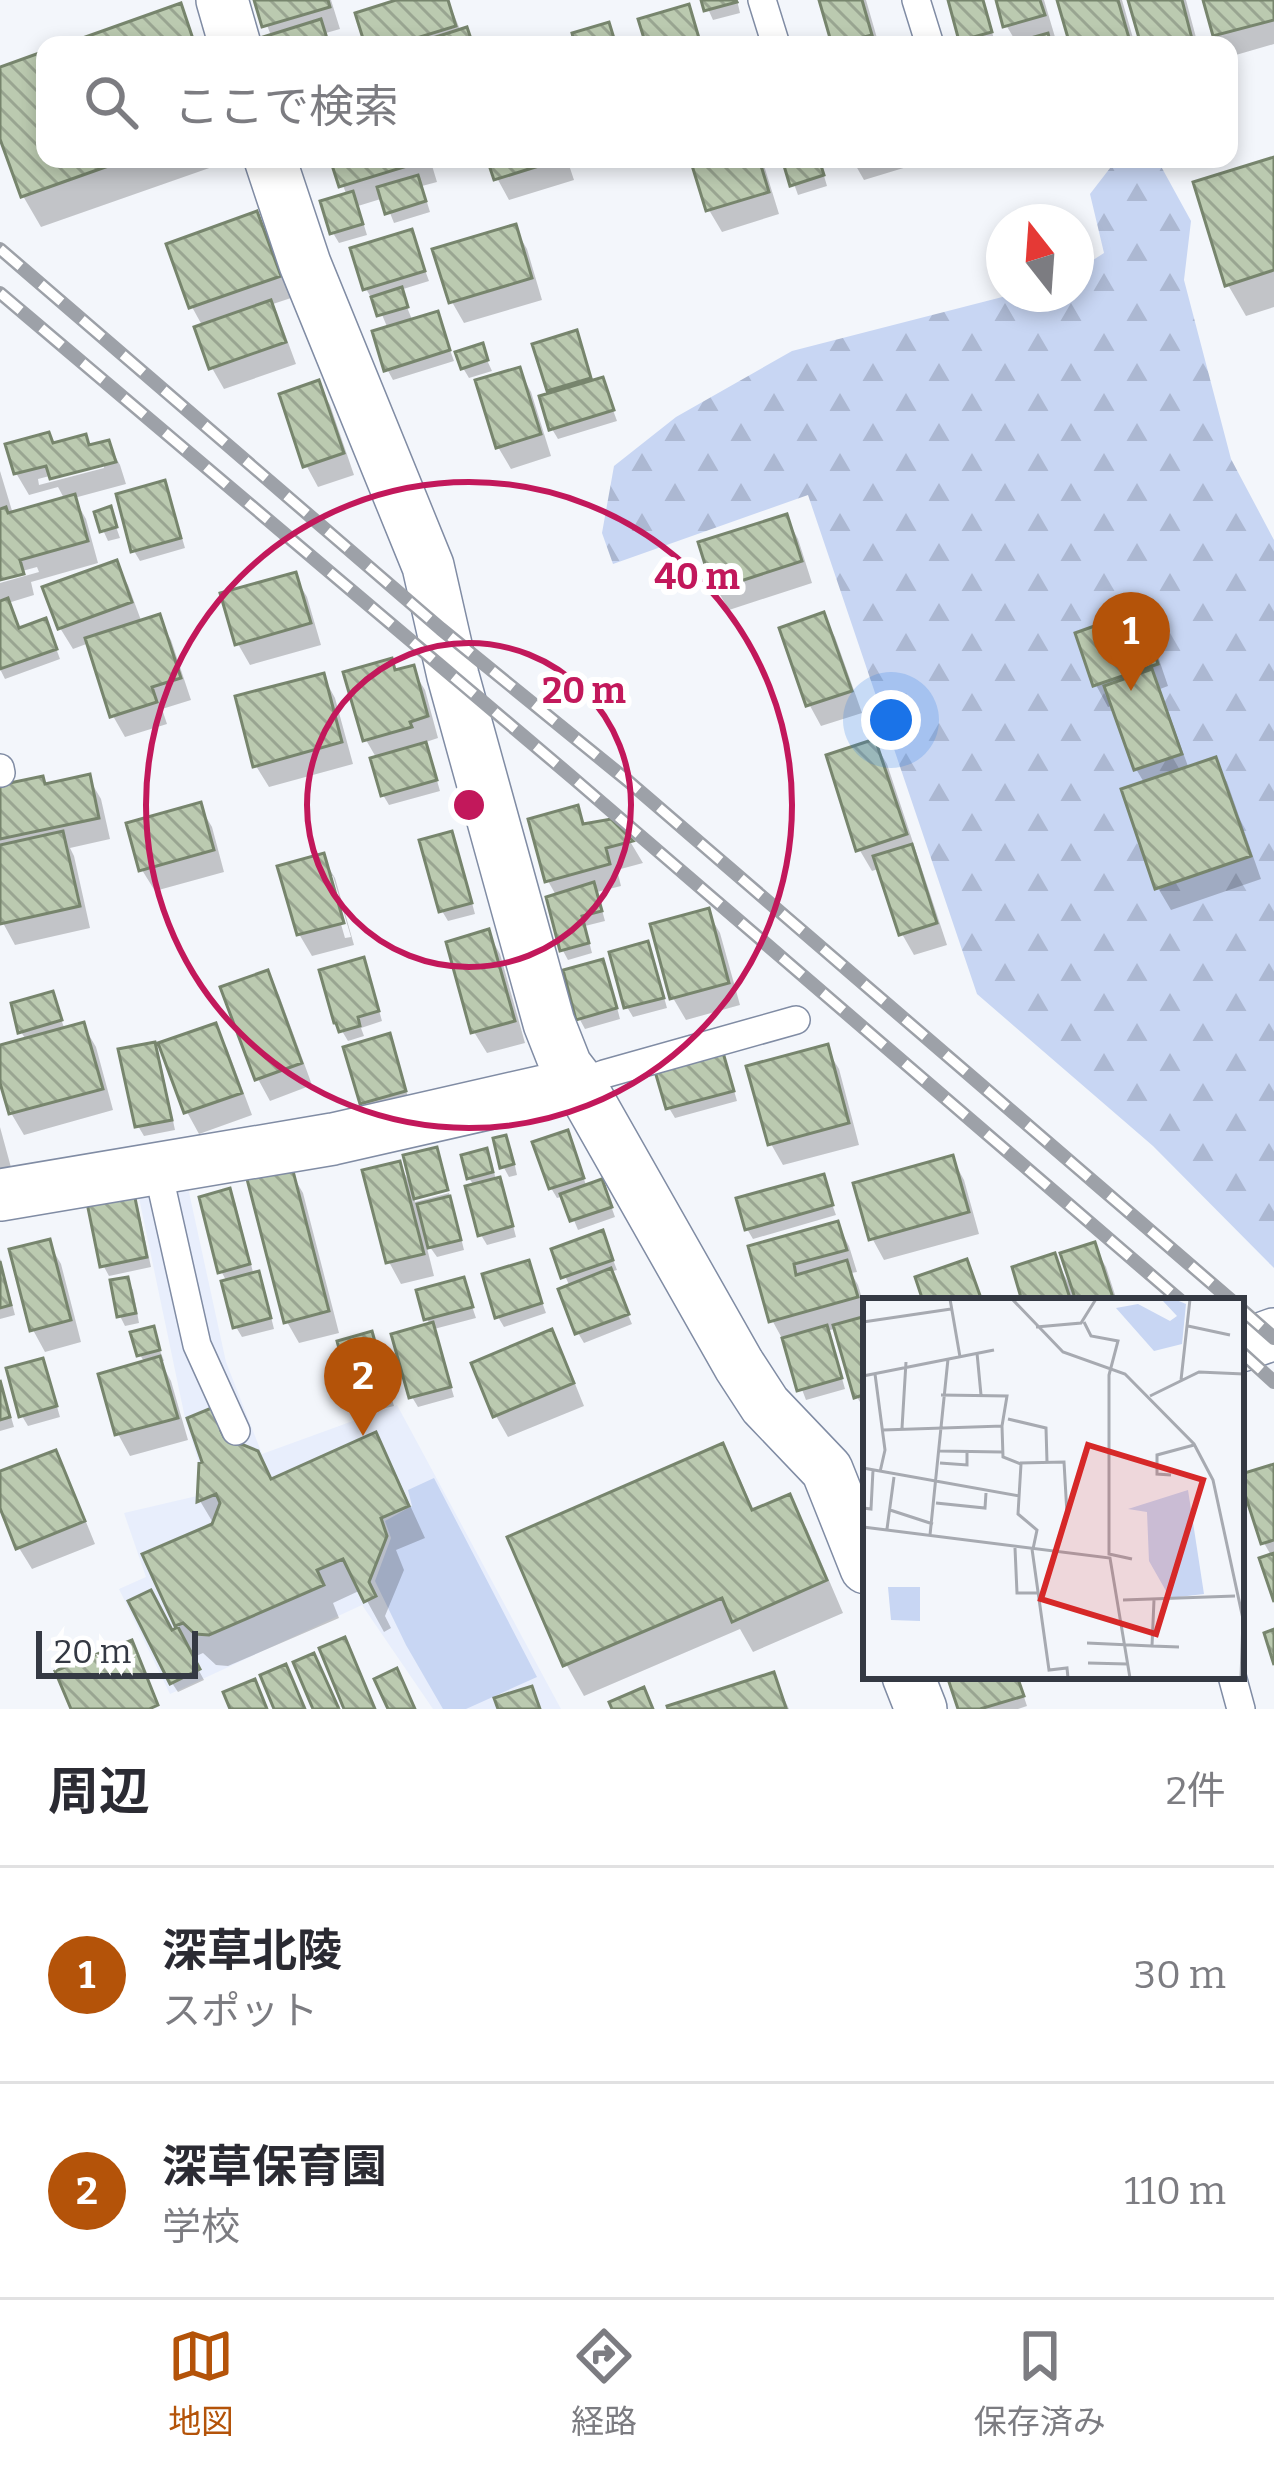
<!DOCTYPE html>
<html lang="ja">
<meta charset="utf-8">
<style>
body{margin:0;font-family:Bitter,"Noto Sans JP",serif;background:#f2f2f3;color:#2b2b33}
.compass{position:absolute;left:986px;top:204px;width:108px;height:108px;border-radius:50%;background:#fff;box-shadow:0 6px 18px #0003;rotate:343deg}
.scale{position:absolute;left:36px;bottom:30px;width:162px;box-sizing:border-box;padding-left:12px;border:6px solid #343943;border-top:0;font-size:33px;line-height:42px;white-space:nowrap;color:#343943;-webkit-text-stroke:9px #fff;paint-order:stroke}
.you{position:absolute;left:891px;top:720px;width:42px;height:42px;margin:-30px;border:9px solid #fff;border-radius:50%;background:#1a73e8;box-shadow:0 0 0 18px #1a73e833}
.badge{display:grid;place-items:center;width:78px;height:78px;border-radius:50%;background:#b45309;color:#fff;font-size:39px;font-weight:700}
.pin{position:absolute;translate:-50% -99px;filter:drop-shadow(0 3px 6px #0008)}
.pin::after{content:'';position:absolute;top:63px;width:42px;height:36px;background:inherit;clip-path:polygon(0 0,100% 0,50% 100%)}
.list{margin:0;padding:0;list-style:none}
h2{display:flex;justify-content:space-between;align-items:center;height:156px;margin:0;padding:0 48px;font-size:51px}
h2 small{font-size:39px;font-weight:400;color:#7c7c81}
.list li{display:grid;grid-template-columns:78px 1fr auto;gap:36px;align-items:center;box-sizing:border-box;height:216px;padding:0 48px;border-top:3px solid #e1e1e2}
.list b{display:block;font-size:45px;white-space:nowrap}
.list p{margin:0;font-size:39px;white-space:nowrap;color:#7c7c81}
.list em{font-size:39px;font-style:normal;color:#7c7c81}
.icon{flex:none;width:66px;height:66px;fill:none;stroke:currentColor;stroke-width:2;stroke-linecap:round;stroke-linejoin:round}
.map{position:relative;flex:none;width:1274px;height:1709px;overflow:hidden}
.search{position:absolute;background:#fff;box-shadow:0 6px 18px #0003;left:36px;right:36px;top:36px;height:132px;display:flex;align-items:center;gap:30px;box-sizing:border-box;padding:0 42px;border-radius:24px;color:#7c7c81;font-size:45px}
.sheet{height:588px;background:#fff}
nav{display:flex;justify-content:space-around;align-items:center;box-sizing:border-box;height:168px;border-top:3px solid #e1e1e2;background:#fff;font-size:33px;color:#7c7c81}
nav a{display:grid;justify-items:center;gap:6px}
nav .on{color:#b45309}
.map>svg:first-child{display:block}
.built{fill:#e8eefc}
.grass{fill:#c8d6f3}
.forest{fill:url(#forest-firs)}
.shadow{fill:#0003;fill-rule:evenodd}
.building{fill:url(#building-back-hatch);stroke:#77856d;stroke-width:3}
.lines{fill:none;stroke-linecap:round;stroke-linejoin:round}
.lane-casing{stroke:#808ca4;stroke-width:30}
.street-casing{stroke:#808ca4;stroke-width:54}
.lane{stroke:#fff;stroke-width:27}
.street{stroke:#fff;stroke-width:51}
.rail-casing{stroke:#9da1a8;stroke-width:14}
.rail{stroke:#fff;stroke-width:9;stroke-dasharray:27;stroke-linecap:butt}
.ring{fill:none;stroke:#c2185b;stroke-width:6}
.inset-road{fill:none;stroke:#a7aab1;stroke-width:3}
.view{fill:#d62828;fill-opacity:0.15;stroke:#d62828;stroke-width:6}
.inset-edge{fill:none;stroke:#343943;stroke-width:6}
.centre{fill:#c2185b;stroke:#fff;stroke-width:6}
.ring-label{font-size:36px;text-anchor:middle;font-weight:bold;fill:#c2185b;stroke:#fff;stroke-width:12;stroke-linejoin:round;paint-order:stroke}
</style>
<div class="map">
<svg width="1274" height="1709" viewBox="0 0 1274 1709">
<defs>
<pattern id="forest-firs" width="22" height="20" patternUnits="userSpaceOnUse" patternTransform="scale(3)"><rect width="22" height="20" fill="#c8d6f3"/><path d="M5 1l3.5 6h-7zM16 11l3.5 6h-7z" fill="#acb8d2"/></pattern>
<pattern id="building-back-hatch" width="6" height="6" patternUnits="userSpaceOnUse" patternTransform="scale(3)"><rect width="6" height="6" fill="#bbcab0"/><path d="M-1 5l2 2M0 0l6 6M5-1l2 2" fill="none" stroke="#99a591"/></pattern>
</defs>
<rect width="100%" height="100%" fill="#f3f6fb"/>
<path class="built" d="M187,1183L226,1362L262,1454L397,1405L561,1709H433L362,1605L170,1694L119,1589L146,1577L124,1513L197,1496L198,1460L185,1418L138,1193Z"/>
<path class="grass" d="M434,1478L537,1677L466,1709H443L406,1645L375,1581L391,1538L385,1521L412,1506L408,1490Z"/>
<path class="forest" d="M1117,159H1157L1191,221L1184,280L1231,459L1274,540V1268L1153,1146L977,994L808,495L613,564L602,533L614,466L676,417L792,351L1014,294H1076V271L1104,253L1090,194Z"/>
<path class="shadow" d="M257,0H331L340,29L326,33L329,45H269L272,38Z
M406,0H448L461,32L466,31L473,45H368Z
M704,0H737L740,13L713,20Z
M822,0H866L879,45H835Z
M951,0H982L995,42L965,45Z
M999,0H1044L1055,37L1048,39L1051,45H1018L1006,25Z
M1060,0H1122L1135,45H1073Z
M1131,0H1186L1198,45H1144Z
M1205,0H1274V44L1229,57V45H1222L1216,35Z
M45,54V159H235L41,227L23,196L0,130V70Z
M333,159H430L437,182L422,186L430,212L394,223L384,198L358,206L367,235L339,243L333,233L347,196Z
M491,159H567L574,180L509,200L497,178Z
M678,159H762L779,214L722,232L709,210L695,165L684,168Z
M785,159H819L827,186L798,195Z
M852,159H919L920,163L864,180Z
M1274,160V307L1246,316L1228,285Z
M256,214L268,236L291,298L270,305L282,326L296,364L224,389L212,368L203,327L192,307L169,246Z
M514,227L527,249L542,300L464,323L452,302Z
M411,232L429,281L400,290L413,322L437,314L454,361L393,380L387,369L388,329L375,298L372,299L366,289Z
M576,334L593,383L602,380L617,421L558,439L552,429L553,395L550,390Z
M481,347L492,371L469,378L463,368Z
M519,370L531,392L551,456L511,469L498,447Z
M318,384L330,405L354,475L318,487L306,465Z
M85,437L91,448L108,443L120,465L126,484L74,498L86,519L98,563L31,582L34,595L8,603L20,631L50,632L60,659L5,679L0,669V583L39,572L37,567L0,577V471L13,514L65,500L58,487L29,495L16,473L54,446ZM104,462V468L39,485L38,479Z
M164,483L169,493L185,548L140,561L134,551Z
M110,510L120,538L108,541L103,530Z
M786,517L798,539L812,583L729,610L716,588Z
M116,564L128,585L142,623L158,618L171,640L191,700L162,709L167,724L125,737L113,716L89,643L73,649L60,628Z
M294,575L307,597L321,645L250,665L238,644Z
M1138,614L1151,636L1168,686L1160,689L1189,769L1214,760L1227,782L1261,879L1171,910L1158,888L1125,791L1145,784L1136,769L1114,705L1108,707L1096,685Z
M823,616L835,637L862,713L821,726L809,704Z
M391,661L397,673L412,669L425,690L438,738L423,743L430,756L440,791L389,805L383,795L377,759L366,740Z
M323,676L335,698L353,764L269,787L256,766Z
M874,742L887,764L947,945L914,955L902,934L881,868L872,871L859,849Z
M88,777L101,799L110,839L70,848L74,856L90,928L15,945L3,923L0,911V788L46,787Z
M199,805L212,827L224,872L155,891L142,870Z
M576,809L587,827L610,822L631,843L643,863L617,870L621,886L597,892L605,921L585,926L592,953L568,960L562,949L557,897L548,881Z
M451,834L456,844L475,914L448,921L442,911L422,842Z
M322,857L335,878L354,945L312,956L299,934ZM327,876H333L351,937L345,938Z
M707,911L720,933L740,1005L686,1020L673,998Z
M488,933L500,954L525,1043L487,1053L474,1032Z
M646,944L652,954L667,1008L633,1017L627,1007Z
M363,961L368,971L382,1021L361,1028L364,1036L348,1041L342,1031Z
M602,962L608,973L620,1019L585,1029L579,1018Z
M266,973L279,995L312,1085L270,1101L258,1079L224,989Z
M52,995L65,1030L83,1025L96,1047L113,1110L24,1135L11,1113L0,1071V1048L27,1041L21,1032Z
M215,1027L227,1048L252,1115L199,1134L187,1112Z
M388,1037L394,1047L409,1101L368,1113L362,1103Z
M153,1045L159,1055L175,1130L144,1136L138,1126Z
M826,1048L839,1069L859,1145L783,1165L771,1144Z
M720,1053L726,1063L737,1101L675,1118L669,1108Z
M0,1127L12,1171L0,1174Z
M505,1138L511,1148L517,1175L509,1177L503,1166Z
M572,1144L587,1188L606,1192L615,1217L578,1230L564,1196L557,1198L551,1188Z
M435,1150L441,1160L448,1187L415,1195V1202L449,1193L451,1200L449,1201L454,1210L464,1250L437,1257L425,1240L434,1276L401,1284L389,1262L399,1164L413,1188Z
M486,1152L492,1162L496,1181L504,1191L516,1237L487,1245L481,1235L475,1187L469,1178Z
M952,1158L964,1180L979,1234L884,1260L872,1238Z
M290,1171L303,1193L339,1333L299,1343L287,1322Z
M822,1177L836,1215L753,1239L747,1229Z
M229,1192L235,1202L254,1276L257,1275L263,1285L274,1329L242,1337L236,1327L227,1282L221,1271Z
M132,1197L138,1207L151,1267L109,1276L103,1265Z
M837,1224L849,1246L857,1272L851,1273L858,1285L866,1312V1406L863,1407L857,1397L837,1328L827,1331L831,1339L845,1389L806,1400L784,1342L772,1320L752,1248Z
M48,1242L61,1264L81,1342L45,1352L33,1330Z
M607,1244L617,1270L610,1272L632,1324L584,1343L578,1333L570,1287L554,1251Z
M1093,1245L1106,1267L1117,1301H1025L1054,1257L1072,1289Z
M0,1258L15,1315L0,1319Z
M528,1263L546,1313L504,1327L498,1317Z
M127,1280L133,1290L139,1323L125,1326L120,1316Z
M463,1280L476,1318L434,1329L454,1397L418,1407L412,1397L431,1326L427,1319Z
M152,1330L164,1361H160L171,1381L188,1440L130,1456L118,1434L145,1363L140,1355Z
M551,1333L563,1354L584,1406L508,1437L496,1416L474,1365Z
M371,1335L376,1345L394,1406L362,1414L357,1404Z
M42,1361L47,1372L60,1417L28,1426L22,1416Z
M0,1380L14,1427L0,1431Z
M213,1411L231,1443L273,1482L375,1436L393,1468L425,1538L396,1550L404,1570L385,1616L391,1628L384,1632L361,1590L333,1603L339,1618L228,1666L216,1665L203,1653L192,1658L204,1680L178,1692L172,1683L171,1633L180,1629L146,1556L215,1526L200,1501L202,1465Z
M722,1447L740,1479L755,1513L789,1498L807,1529L843,1613L753,1652L740,1629L584,1696L566,1664Z
M55,1453L67,1475L95,1544L32,1569L19,1548L0,1500V1475Z
M1274,1467V1593L1272,1557L1264,1543Z
M773,1675L789,1709H671V1708Z
M951,1676H1017L1027,1706L1018,1709H961Z"/>
<path class="building" d="M254,0H328L330,7L262,27Z
M396,0H448L456,26L394,45H365L355,13Z
M701,0H736L737,2L704,11Z
M819,0H862L872,35L832,45Z
M948,0H983L992,32L959,41Z
M996,0H1040L1045,15L1003,27Z
M1057,0H1118L1131,45H1070Z
M1128,0H1182L1192,39L1172,45H1141Z
M1203,0H1274V20L1213,36Z
M181,3L195,45H63Z
M689,4L701,45H646L638,19Z
M321,19L329,45H266L263,37Z
M609,22L616,45H575L572,33Z
M467,27L473,45H411Z
M1048,33L1051,45H1017L1016,42Z
M45,51V159H128L21,197L0,139V67Z
M1274,157V270L1225,286L1193,182Z
M330,159H427V160L339,187Z
M487,159H561L494,180Z
M690,159H759L769,192L706,211Z
M782,159H819L824,175L790,186Z
M418,175L426,201L385,214L377,187Z
M353,191L363,224L330,234L320,201Z
M257,211L281,276L189,308L166,244Z
M516,224L532,278L449,303L432,249Z
M412,229L425,271L363,290L350,248Z
M402,287L408,307L377,316L371,297Z
M271,300L286,342L209,369L194,327Z
M438,311L450,350L384,371L372,331Z
M577,330L591,378L547,391L532,344Z
M483,343L488,360L461,369L455,352Z
M520,367L541,434L496,448L475,380Z
M603,377L614,410L549,430L539,396Z
M319,380L344,453L303,467L279,394Z
M49,432L53,443L86,434L89,445L109,440L116,462L50,479L46,466L14,474L5,444Z
M165,480L181,538L131,552L116,494Z
M75,494L88,541L20,560L24,574L0,580V509L6,507L8,513Z
M111,506L117,527L100,532L94,512Z
M787,514L802,561L713,590L698,542Z
M117,560L132,602L58,629L42,587Z
M296,572L311,623L235,645L220,593Z
M8,598L19,628L46,618L57,649L0,669V601Z
M1139,610L1158,664L1093,686L1075,633Z
M824,612L852,691L806,706L779,628Z
M160,614L181,678L152,687L157,702L110,717L85,638Z
M392,658L395,670L414,665L428,716L410,722L412,727L363,741L343,672Z
M1152,669L1182,754L1134,770L1104,686Z
M324,673L342,742L253,767L235,696Z
M875,739L907,834L856,851L826,755Z
M426,742L437,780L381,796L370,758Z
M1216,757L1251,856L1155,889L1121,789Z
M90,774L99,818L0,839V785L43,776L45,784Z
M201,802L214,850L139,871L126,823Z
M578,805L583,824L611,819L633,841L606,848L610,864L545,882L528,819Z
M63,831L80,906L0,924V845Z
M452,831L472,903L439,912L419,840Z
M912,844L937,923L899,935L873,856Z
M324,853L344,923L297,935L277,866Z
M594,882L602,911L582,916L589,943L560,951L546,897Z
M709,908L729,983L670,999L650,924Z
M489,929L515,1021L471,1033L446,942Z
M648,941L664,998L624,1008L609,952Z
M364,957L379,1011L358,1017L360,1026L339,1032L336,1023H334L319,970Z
M603,959L617,1008L576,1020L563,970Z
M268,970L302,1063L255,1080L220,987Z
M53,991L62,1020L18,1033L11,1003Z
M84,1022L103,1089L9,1114L0,1083V1045Z
M216,1023L242,1093L184,1113L158,1043Z
M390,1033L406,1091L360,1104L343,1047Z
M155,1042L172,1120L135,1127L118,1049Z
M828,1044L849,1123L768,1145L746,1066Z
M722,1049L734,1091L666,1109L654,1068Z
M568,1130L584,1178L549,1189L532,1142Z
M506,1135L514,1164L500,1168L493,1138Z
M437,1147L448,1190L414,1199L403,1155Z
M487,1148L493,1172L467,1179L461,1155Z
M953,1155L969,1212L869,1240L853,1183Z
M400,1161L424,1254L386,1263L362,1170Z
M292,1167L329,1311L284,1323L247,1179Z
M824,1174L833,1205L745,1230L736,1198Z
M500,1177L513,1226L478,1236L465,1186Z
M602,1179L612,1207L570,1221L560,1194Z
M230,1188L250,1264L218,1273L199,1197Z
M134,1193L147,1257L100,1267L87,1203Z
M450,1196L461,1240L428,1248L417,1204Z
M838,1221L847,1250L794,1264L796,1275L847,1260L858,1297L769,1322L748,1246Z
M603,1230L613,1260L561,1278L551,1249Z
M50,1239L71,1320L30,1331L9,1249Z
M1095,1242L1114,1301H1076L1060,1253Z
M1055,1253L1071,1301H1022L1012,1267Z
M967,1259L982,1301H923L915,1277Z
M529,1260L542,1303L495,1318L482,1274Z
M0,1261L11,1305L0,1308Z
M611,1268L629,1314L575,1334L558,1289Z
M259,1271L271,1318L233,1328L221,1281Z
M128,1277L136,1313L117,1317L110,1280Z
M464,1277L473,1307L424,1320L416,1290Z
M866,1316V1394L854,1398L833,1325Z
M433,1322L451,1387L409,1398L391,1334Z
M827,1325L842,1378L797,1391L782,1338Z
M154,1326L160,1350L137,1356L130,1332Z
M552,1329L574,1383L493,1417L471,1363Z
M372,1331L390,1396L354,1405L337,1341Z
M160,1356L178,1418L115,1435L98,1374Z
M43,1358L57,1406L19,1417L6,1368Z
M0,1380L10,1417L0,1420Z
M214,1407L224,1430L221,1431L224,1437L258,1451L271,1479L376,1432L409,1506L381,1518L387,1536L369,1582L376,1596L364,1602L343,1559L317,1570L324,1585L209,1635L195,1634L183,1623L175,1626L142,1554L212,1524L220,1503L216,1494L197,1502L199,1463L202,1462L187,1418Z
M723,1443L752,1510L790,1494L827,1580L732,1622L722,1598L563,1666L507,1537Z
M56,1450L85,1521L16,1549L0,1508V1471Z
M1274,1464V1540L1261,1544L1241,1482V1474Z
M1274,1553V1602L1259,1558Z
M151,1590L172,1630L178,1627L200,1669L170,1684L128,1601Z
M1274,1629V1665L1264,1633Z
M345,1637L375,1709H344L319,1648Z
M132,1640L158,1705L149,1709H71L55,1671Z
M314,1653L339,1709H313L293,1662Z
M286,1664L305,1709H274L260,1675Z
M397,1668L415,1709H388L374,1679Z
M774,1672L786,1708L668,1709L667,1706Z
M947,1676H1017L1024,1696L980,1709H958Z
M255,1679L267,1709H230L223,1692Z
M532,1686L540,1709H498L494,1698Z
M644,1687L653,1709H612L609,1702Z"/>
<g class="lines">
<defs>
<path id="lane" d="M762,0L776,45
M916,0L930,45
M0,768L1,773
M579,1083L604,1074L796,1020
M157,1167L197,1345L236,1431
M1232,1676L1241,1709"/>
<path id="street" d="M222,0L235,45
M270,159L305,264L428,566L453,676L549,1023L566,1066L579,1083
M0,1195L333,1139L579,1083L739,1365L765,1405L827,1470L866,1568
M1241,1346L1274,1334
M908,1676L921,1709"/>
</defs>
<use href="#lane" class="lane-casing"/>
<use href="#street" class="street-casing"/>
<use href="#lane" class="lane"/>
<use href="#street" class="street"/>
<defs>
<path id="rail" d="M0,249L441,629L628,781L1232,1301
M0,293L573,778L1181,1301
M1241,1309L1274,1338
M1241,1352L1274,1382"/>
</defs>
<use href="#rail" class="rail-casing"/>
<use href="#rail" class="rail"/>
</g>
<g class="ring">
<circle cx="469" cy="805" r="162"/>
<circle cx="469" cy="805" r="323"/>
</g>
<g transform="translate(863 1298)">
<rect width="381" height="381" fill="#f3f6fb"/>
<path d="M25,289H57V323L28,322Z" fill="#c8d6f3"/>
<path d="M311,1L323,6L319,46L291,53L253,10L275,6L307,23L314,18L300,3ZM325,192L341,296L307,300L286,263L284,214L265,211Z" fill="#c8d6f3"/>
<path class="inset-road" d="M87,1L97,59M149,1L200,54L262,76L331,146L350,182L380,321L378,380M0,24L88,11M221,24L228,38L255,43L246,77V256L269,261M325,28L367,37M173,29L218,25L233,1M114,55L118,97M12,76L22,152L17,174M0,78L131,52M318,82L327,1M78,97L144,98L139,128M287,98L336,74L381,76M145,121L183,130L184,164M39,130L43,64M20,132L139,128L140,159L158,166L155,216L174,232L170,251M77,153L139,154M77,165L104,167V153M157,165L201,164L204,216M0,170L156,198M308,177L294,176V157L331,147M73,205L122,210L123,195M0,210L8,211L10,172M27,212L70,226M0,229L247,260L267,380M24,231L31,179M67,237L85,61M152,250L154,295H175M169,251L186,372L204,370L205,380M260,302L372,298M291,302L289,348L316,349M224,345L289,348M225,365L264,366"/>
<path class="view" d="M225,147L340,182L293,336L178,301Z"/>
<rect width="381" height="381" class="inset-edge"/>
</g>
<circle cx="469" cy="805" r="18" class="centre"/>
<g class="ring-label">
<text x="697" y="589">40 m</text>
<text x="584" y="703">20 m</text>
</g>
</svg>
<svg class="compass" viewBox="-18 -18 36 36"><path d="M0-13l5 13h-10z" fill="#e53935"/><path d="M0 13l5-13h-10z" fill="#7c7c81"/></svg>
<div class="scale">20 m</div>
<div class="you"></div>
<div class="pin badge" style="left:1131px;top:691px">1</div>
<div class="pin badge" style="left:363px;top:1436px">2</div>
<div class="search"><svg class="icon" aria-label="search" viewBox="0 0 24 24"><circle cx="10" cy="10" r="6"/><path d="M15 15l6 6"/></svg>ここで検索</div>
</div>
<section class="sheet">
<h2>周辺<small>2件</small></h2>
<ul class="list">
<li><span class="badge">1</span><div><b>深草北陵</b><p>スポット</p></div><em>30 m</em></li>
<li><span class="badge">2</span><div><b>深草保育園</b><p>学校</p></div><em>110 m</em></li>
</ul>
</section>
<nav>
<a class="on"><svg class="icon" aria-label="map" viewBox="0 0 24 24"><path d="M3 6l6-2 6 2 6-2v14l-6 2-6-2-6 2zM9 4v14M15 6v14"/></svg>地図</a>
<a><svg class="icon" aria-label="directions" viewBox="0 0 24 24"><path d="M12 3l9 9-9 9-9-9zM9 14v-3h6M13 9l2 2-2 2"/></svg>経路</a>
<a><svg class="icon" aria-label="saved" viewBox="0 0 24 24"><path d="M7 4h10v16l-5-4-5 4z"/></svg>保存済み</a>
</nav>
